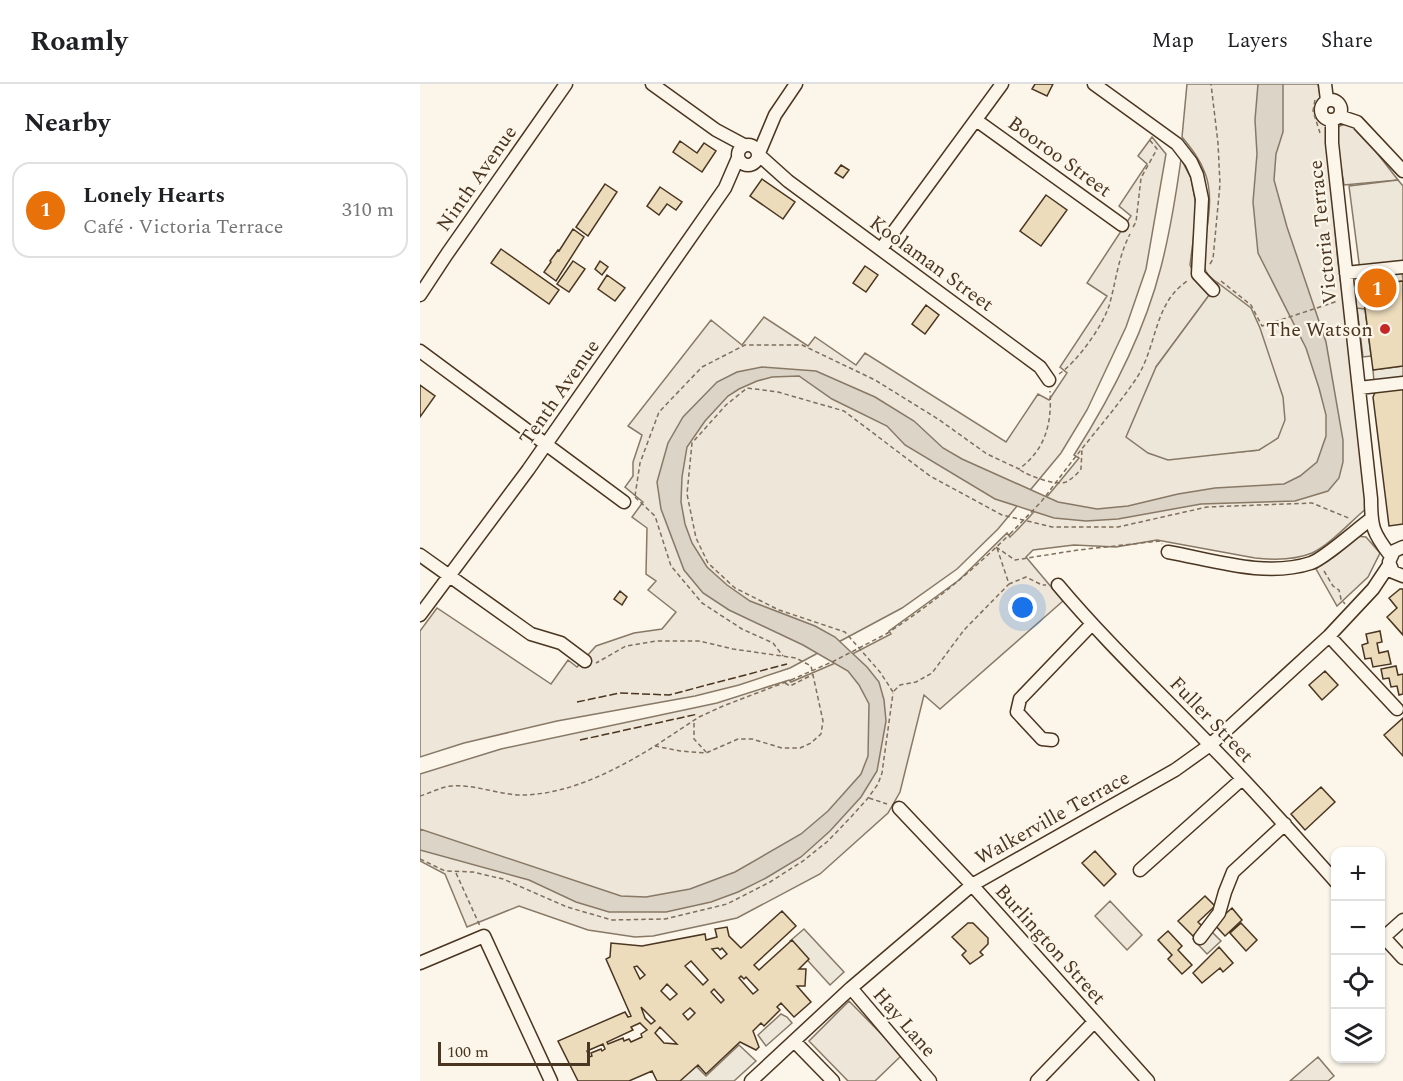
<!DOCTYPE html>
<meta charset="utf-8">
<style>
body{margin:0;font-family:Spectral,serif;background:#f2f2f2;color:#202124}
.controls{position:absolute;right:18px;bottom:18px;display:grid;overflow:hidden;border-radius:12px;box-shadow:0 2px 4px #0004}
.controls button{width:54px;height:54px;display:grid;place-items:center;padding:0;border:0;border-bottom:2px solid #e0e0e0;background:#fff;color:#202124;font:30px sans-serif}
.scale{position:absolute;left:18px;bottom:15px;width:152px;box-sizing:border-box;padding-left:6px;border:3px solid #4a3520;border-top:0;font-size:16px;line-height:21px;white-space:nowrap;color:#4a3520;-webkit-text-stroke:4px #fbf6e9;paint-order:stroke}
.you{position:absolute;left:603px;top:524px;width:21px;height:21px;margin:-15px;border:4px solid #fff;border-radius:50%;background:#1a73e8;box-shadow:0 0 0 9px #1a73e833}
.badge{display:grid;place-items:center;width:39px;height:39px;border-radius:50%;background:#0f766e;color:#fff;font-size:20px;font-weight:700}
.pin{position:absolute;translate:-50% -50%;border:3px solid #fff;box-shadow:0 2px 6px #0006}
.list{margin:0;padding:0;list-style:none}
h2{display:flex;justify-content:space-between;align-items:center;height:78px;margin:0;padding:0 24px;font-size:26px}
h2 small{font-size:20px;font-weight:400;color:#757577}
.list li{display:grid;grid-template-columns:39px 1fr auto;gap:18px;align-items:center;box-sizing:border-box;height:96px;margin:0 12px 12px;padding:0 12px;border:2px solid #e0e0e0;border-radius:18px}
.list b{display:block;font-size:22px;white-space:nowrap}
.list p{margin:0;font-size:20px;white-space:nowrap;color:#757577}
.list em{font-size:20px;font-style:normal;color:#757577}
.icon{flex:none;width:33px;height:33px;fill:none;stroke:currentColor;stroke-width:2;stroke-linecap:round;stroke-linejoin:round}
.map{position:relative;flex:none;width:983px;height:997px;overflow:hidden}
header{display:flex;align-items:center;gap:36px;box-sizing:border-box;height:84px;padding:0 30px;background:#fff;border-bottom:2px solid #e0e0e0}
header strong{font-size:28px}
nav{display:flex;gap:33px;margin-inline-start:auto;font-size:21px}
main{display:flex}
aside{flex:1;background:#fff}
.map>svg:first-child{display:block}
.green{fill:#ede6d9;stroke:#887966;stroke-width:1.5}
.parking{fill:#ede7d9;stroke:#887966;stroke-width:1.5}
.water{fill:#dcd4c6;stroke:#887966;stroke-width:1.5}
.building{fill:#ecdcbc;stroke:#4a3520;stroke-width:1.5;fill-rule:evenodd}
.lines{fill:none;stroke-linecap:round;stroke-linejoin:round}
.minor-casing{stroke:#4a3520;stroke-width:15}
.path{stroke:#7f6f5c;stroke-width:1.5;stroke-dasharray:4.5 3;stroke-linecap:butt}
.minor{stroke:#fbf6e9;stroke-width:12}
.path-bridge{stroke:#7f6f5c;stroke-width:1.5;stroke-dasharray:4.5 3;stroke-linecap:butt}
.fence{stroke:#4a3520;stroke-width:1.5;stroke-dasharray:8 3;stroke-linecap:butt}
.poi-dot{fill:#c62828;stroke:#fbf6e9;stroke-width:2}
.labels{text-anchor:middle;stroke-width:4.5;stroke-linejoin:round;paint-order:stroke}
.street-label{font-size:20px;fill:#4a3520;stroke:#fbf6e9}
.poi-label{font-size:20px;fill:#4a3520;stroke:#fbf6e9;text-anchor:end}
</style>
<header>
<strong>Roamly</strong>
<nav><a>Map</a><a>Layers</a><a>Share</a></nav>
</header>
<main>
<aside>
<h2>Nearby<small></small></h2>
<ul class="list">
<li><span class="badge" style="background:#e8710a">1</span><div><b>Lonely Hearts</b><p>Café · Victoria Terrace</p></div><em>310 m</em></li>
</ul>
</aside>
<div class="map">
<svg width="983" height="997" viewBox="0 0 983 997">
<rect width="100%" height="100%" fill="#fbf6e9"/>
<path class="green" d="M767,0H898L901,16L898,31L906,41L918,179L927,244L947,424C931,437 910,461 892,469C875,476 853,476 835,474L737,456L696,463L654,461L613,466L606,473L643,517L520,625L504,611L480,708L468,729L400,790L317,834L233,852L215,853L168,846L99,822L47,843L25,790L0,777V690L81,665L297,619L369,596L371,598L413,580L471,550L469,547L539,496L587,449L590,453C615,429 637,401 659,374L654,371C691,313 724,250 741,183C750,148 756,111 761,75L771,94L777,126L770,181L777,196L793,206L736,283L808,369L839,366L798,199C787,192 784,186 782,174C786,148 795,114 785,89C780,75 771,64 762,53Z
M928,39L943,51L978,96L924,101L915,50L917,43Z
M732,53L746,70L726,185L706,243L667,326L641,369L578,445L537,485L482,524L370,584L319,601L275,612L137,637L44,659L0,673V547L17,524L131,600L148,576L157,583L176,562L214,549L242,545L256,528L228,506L236,497L226,490L227,444L212,433L223,418L205,403L213,392V378L222,351L208,342L291,236L322,261L344,233L388,262L395,253L436,281L445,269L586,358L618,310L629,316L647,289L640,283L687,212L667,199L711,132L699,122L727,80L718,72Z
M936,452L946,453L960,469L948,493L917,522L896,485Z
M690,817L722,851L707,866L675,832Z
M429,917L482,971L455,997H428L389,957Z
M898,973L914,992L908,997H870Z"/>
<path class="parking" d="M978,96L983,102V179L981,180L983,197L942,202L929,102Z
M798,199L831,224L840,244L863,313L865,336L858,354L839,366L748,376L728,369L706,353L736,283Z
M937,224L945,225L951,272L943,273Z
M983,282V295L954,298L953,286Z
M787,843L801,857L787,870L773,855Z
M384,845L424,888L410,901L370,857Z
M361,930L367,933L372,939L346,962L338,951Z
M319,961L336,977L314,997H250L276,982L286,992Z"/>
<path class="water" d="M838,0H863V48L856,70L854,96L867,143L906,258L923,356V378L919,394L908,407L875,417L781,420L698,435L666,437L634,434L575,415L485,361L467,342L412,315L379,292L352,293L337,297L319,305L308,312L285,337L267,363L262,393L261,418L265,440L272,459L287,483L307,501L330,517L395,542L415,553L447,583L459,598L464,616L466,637L457,687L441,713L410,747L381,773L346,794L318,808L291,818L246,828H189L156,818L109,796L0,766V745L201,812L226,813L270,805L315,788L381,750L408,727L441,690L448,672L449,620L439,601L428,587L383,561L309,526L283,509L264,486L241,425L237,398L248,359L263,333L297,298L317,288L342,283L396,287L455,313L494,337L523,364L542,375L638,418L677,425L708,422L758,410L795,404L864,400L880,392L897,378L906,352V331L899,304L886,264L838,169L833,118L837,70L835,36Z"/>
<path class="building" d="M615,0H633L627,12L612,5Z
M260,57L277,69L284,59L296,67L282,88L253,68Z
M421,81L429,86L423,94L415,89Z
M342,95L375,118L363,135L330,112Z
M185,100L197,108L168,152L156,143Z
M240,103L262,118L256,126L247,120L239,131L227,122Z
M626,111L647,126L621,162L600,147Z
M153,145L164,153L136,197L124,188L131,178L130,177L138,166L139,167Z
M81,165L139,206L129,220L71,179Z
M153,177L165,185L149,208L137,200Z
M180,177L188,183L182,191L175,185Z
M445,182L458,191L446,208L433,199Z
M187,191L205,204L195,217L178,205Z
M983,197V282L953,286L942,202Z
M506,221L519,231L505,250L492,240Z
M0,301L15,312L0,333Z
M983,301V440L969,442L953,313L957,304Z
M980,505H983V551L967,533L977,524L969,514Z
M200,507L207,513L202,521L194,515Z
M960,547L962,558L957,559L959,569L968,567L971,580L953,583L951,574L945,575L942,561L948,559L946,550Z
M976,582L978,591L983,590V610L979,611L977,602L971,603L969,594L963,595L961,585Z
M905,587L918,601L902,616L889,601Z
M983,634V672L964,651Z
M901,703L915,718L885,746L871,730Z
M675,767L696,790L684,802L662,779Z
M785,812L795,822L778,838L783,843L773,852L758,837Z
M812,824L822,836L805,852L794,840Z
M362,827L376,842L334,881L339,886L372,856L389,875L379,885H386L385,902H377L391,918L374,933L361,919L357,923L360,926L344,942L341,939L333,947L339,963L336,966L320,958L286,990L278,981L260,997H237L232,987L209,997H158L138,957L205,928L208,933L211,932L186,875L190,873L191,859L222,862L285,850L286,856L297,853L295,845L307,843L309,852L321,864ZM298,864L300,866L302,864L307,870L301,875L292,865ZM271,877L288,896L283,901L265,882ZM217,882L225,891L220,895L214,883ZM321,892L324,895L326,893L338,906L333,910L319,894ZM247,900L257,910L250,916L241,907ZM294,905L304,916L301,919L291,908ZM221,923L235,937L231,940L225,934ZM270,924L275,929L268,936L263,930ZM220,939L227,946L221,950L222,953L211,958L209,955L204,957L203,954L188,960L187,958L213,946L211,943ZM240,943L257,960L244,959L235,949ZM183,960L185,965L182,967L181,965L171,969L172,972L169,973L167,967Z
M548,839H553L568,854V860L560,868L563,871L550,880L542,871L546,867L532,853Z
M821,839L837,856L826,867L810,849Z
M748,847L762,862L758,866L772,881L762,890L748,875L752,871L738,856Z
M799,863L813,879L803,888L800,884L782,899L773,889Z"/>
<g class="lines">
<defs>
<path id="minor" d="M232,0L296,46L324,61
M674,0L757,60L771,78L777,91L782,115L778,190L793,206
M905,0L907,16
M901 26a10 10 0 1 1 20 0a10 10 0 1 1-20 0Z
M919,32L937,38L983,87
M556,36L702,141
M912,36V59L951,415C951,443 953,449 970,471
M318 71a10 10 0 1 1 20 0a10 10 0 1 1-20 0Z
M339,69L355,31L376,0
M339,71L368,97L620,283L629,296
M461,165L582,0
M926,189L983,183
M0,211L27,170L146,0
M0,267L204,418
M939,304L983,299
M983,463L974,467L969,478L973,488L983,492
M748,468C793,476 846,494 891,479C904,475 938,444 951,435
M0,471L111,550L141,559L165,577
M638,501C685,557 738,607 789,660C833,704 874,751 916,798
M0,531L108,386L305,104L318,74
M909,552L977,625
M632,656L622,655L597,628L600,615L671,541
M479,724L552,801L728,997
M720,786L822,695
M960,849L983,874
M964,853L983,836
M780,854L799,829L805,808L813,788L865,740
M0,879L64,852L131,997
M431,904L510,997
M374,957L413,997
M331,997L431,904L552,801L755,686L790,661L909,552L953,505L969,481
M617,997L674,938"/>
</defs>
<use href="#minor" class="minor-casing"/>
<path class="path" d="M895,16L893,27L900,49
M713,143L716,138L721,94L737,65L728,54
M790,180L793,175L800,100L798,59L791,0
M801,197L831,221L842,242L918,217
M639,290C657,278 682,243 689,222C696,198 698,173 710,150
M653,376C674,349 697,323 716,295C738,262 733,218 769,196
M600,386C609,392 636,402 646,398C652,395 657,390 661,385L662,365
M215,412L220,379L239,328L282,283L325,261H382L455,296L518,335L567,370L599,385C626,365 632,339 630,307
M215,413L235,432L251,482L282,519L322,545L353,559L363,572
M576,463L595,476L658,466L740,457L742,460
M577,464L589,500L606,493L622,501H626
M904,487L913,502L919,506L921,515L925,520
M466,550C511,521 551,488 590,450
M365,599L370,602L392,591
M474,607L480,601L496,598L512,589L544,546L589,500
M473,608L460,588L425,548L359,526L315,504L288,479L276,454L267,410L272,359L306,321L327,304L358,308L424,327L510,392L582,431L632,443H698L787,423L892,419L931,435
M274,639V655L286,668
M235,662L279,633L303,622L371,596
M0,712C10,709 21,703 31,702C56,700 82,712 105,711C152,709 196,686 235,662L260,667L286,669L318,655H332L362,664H380L391,659L401,650L403,637L391,582L376,574L313,565L279,557H237L206,562L176,579
M449,714L467,720
M0,775L25,787L53,788L83,795L147,823L192,836L245,835L307,820L350,798L383,777L408,757L431,733L448,714L458,700L462,689L473,609
M36,789L60,842"/>
<use href="#minor" class="minor"/>
<path class="path-bridge" d="M590,450L621,418L653,376
M371,596L414,577L466,550"/>
<path class="fence" d="M157,618L200,609L249,611L367,580
M160,656L278,630"/>
</g>
<circle class="poi-dot" cx="965" cy="245" r="6"/>
<g class="labels">
<g class="street-label">
<text transform="translate(640 72) rotate(36)" y="7">Booroo Street</text>
<text transform="translate(56 94) rotate(-55)" y="7">Ninth Avenue</text>
<text transform="translate(902 148) rotate(-96)" y="7">Victoria Terrace</text>
<text transform="translate(512 179) rotate(36)" y="7">Koolaman Street</text>
<text transform="translate(139 308) rotate(-55)" y="7">Tenth Avenue</text>
<text transform="translate(792 635) rotate(46)" y="7">Fuller Street</text>
<text transform="translate(632 733) rotate(-29)" y="7">Walkerville Terrace</text>
<text transform="translate(631 860) rotate(48)" y="7">Burlington Street</text>
<text transform="translate(485 938) rotate(49)" y="7">Hay Lane</text>
</g>
<g class="poi-label">
<text x="953" y="252">The Watson</text>
</g>
</g>
</svg>
<div class="controls">
<button>+</button>
<button>−</button>
<button><svg class="icon" aria-label="locate" viewBox="0 0 24 24"><circle cx="12" cy="12" r="6"/><path d="M12 2v4M12 18v4M2 12h4M18 12h4"/></svg></button>
<button><svg class="icon" aria-label="layers" viewBox="0 0 24 24"><path d="M12 4l9 5-9 5-9-5zM3 14l9 5 9-5"/></svg></button>
</div>
<div class="scale">100 m</div>
<div class="you"></div>
<div class="pin badge" style="left:957px;top:204px;background:#e8710a">1</div>
</div>
</main>
